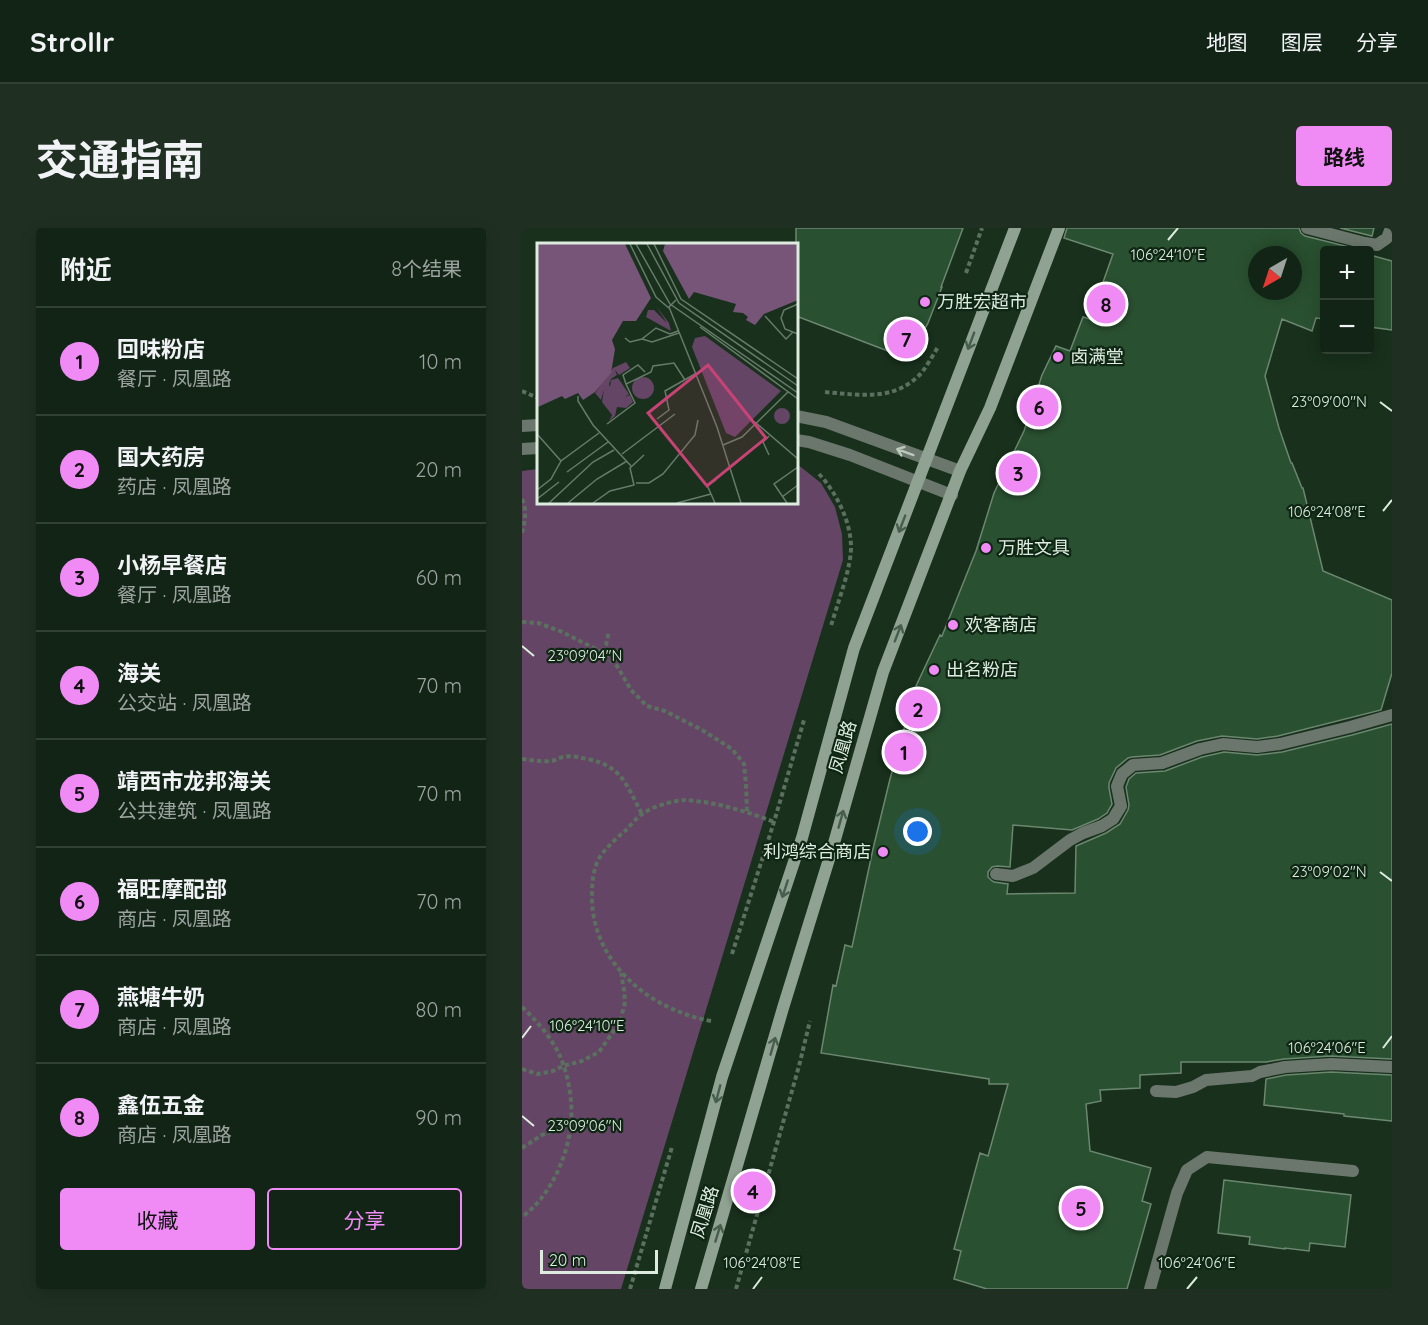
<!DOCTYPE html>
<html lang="zh">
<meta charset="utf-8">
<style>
body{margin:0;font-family:Quicksand,"Noto Sans SC",sans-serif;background:#1f3022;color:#f1f3f6}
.controls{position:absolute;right:18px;top:18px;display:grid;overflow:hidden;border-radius:6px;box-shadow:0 3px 15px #0003}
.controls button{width:54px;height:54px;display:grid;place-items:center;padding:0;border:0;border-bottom:2px solid #314134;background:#122415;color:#f1f3f6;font:30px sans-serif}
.compass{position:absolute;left:726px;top:18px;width:54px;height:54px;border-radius:50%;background:#122415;box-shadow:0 3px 15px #0003;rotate:219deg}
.scale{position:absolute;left:18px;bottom:15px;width:118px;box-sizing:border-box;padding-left:6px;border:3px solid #ddecdf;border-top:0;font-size:16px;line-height:21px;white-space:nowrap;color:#ddecdf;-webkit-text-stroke:4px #0e2613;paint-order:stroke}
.you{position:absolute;left:396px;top:604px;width:21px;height:21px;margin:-15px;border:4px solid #fff;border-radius:50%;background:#1a73e8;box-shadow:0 0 0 9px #1a73e833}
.badge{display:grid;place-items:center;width:39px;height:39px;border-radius:50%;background:#f08bf6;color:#111;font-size:20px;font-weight:700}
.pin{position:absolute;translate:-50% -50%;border:3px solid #fff;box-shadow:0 2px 6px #0006}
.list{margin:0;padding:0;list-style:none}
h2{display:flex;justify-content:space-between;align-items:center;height:78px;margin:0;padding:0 24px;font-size:26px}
h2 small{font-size:20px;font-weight:400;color:#9ca4a0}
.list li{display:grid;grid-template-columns:39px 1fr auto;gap:18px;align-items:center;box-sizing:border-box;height:108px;padding:0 24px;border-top:2px solid #314134}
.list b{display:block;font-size:22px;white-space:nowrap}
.list p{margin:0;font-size:20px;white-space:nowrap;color:#9ca4a0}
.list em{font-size:20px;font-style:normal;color:#9ca4a0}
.actions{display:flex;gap:12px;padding:18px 24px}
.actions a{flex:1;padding:14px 0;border:2px solid #f08bf6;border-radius:6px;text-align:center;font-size:21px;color:#f08bf6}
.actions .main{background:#f08bf6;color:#111}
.map{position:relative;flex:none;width:870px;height:1061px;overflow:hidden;border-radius:6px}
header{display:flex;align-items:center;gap:36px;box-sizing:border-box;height:84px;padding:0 30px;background:#122415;border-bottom:2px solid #314134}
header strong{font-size:28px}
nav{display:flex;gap:33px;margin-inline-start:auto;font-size:21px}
.intro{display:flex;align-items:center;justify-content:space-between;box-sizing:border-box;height:144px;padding:0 36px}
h1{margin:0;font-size:42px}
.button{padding:15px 27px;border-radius:6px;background:#f08bf6;color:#111;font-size:21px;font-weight:700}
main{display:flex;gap:36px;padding:0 36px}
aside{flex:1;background:#122415;border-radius:6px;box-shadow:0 3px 15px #0003}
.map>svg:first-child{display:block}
.green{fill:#644565}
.building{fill:#295030;stroke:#6c8770;stroke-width:1.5;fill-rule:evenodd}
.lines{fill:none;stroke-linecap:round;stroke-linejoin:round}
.path{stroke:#5b705e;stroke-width:4;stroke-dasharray:4.5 3;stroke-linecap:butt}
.lane{stroke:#6b776d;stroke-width:12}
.street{stroke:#6b776d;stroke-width:12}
.secondary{stroke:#90a393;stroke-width:12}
.oneway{stroke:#485e4d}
.oneway2{stroke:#bbc9bd}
.ticks{fill:none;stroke:#ddecdf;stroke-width:2}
.poi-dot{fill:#f08bf6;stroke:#0e2613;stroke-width:2}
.labels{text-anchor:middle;stroke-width:4.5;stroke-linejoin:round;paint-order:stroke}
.poi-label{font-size:18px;fill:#ddecdf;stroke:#0e2613;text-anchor:start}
.street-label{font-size:18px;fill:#ddecdf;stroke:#0e2613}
.inset-road{fill:none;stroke:#677b6a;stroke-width:1.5}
.view{fill:#c74275;fill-opacity:0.15;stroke:#c74275;stroke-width:3}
.inset-edge{fill:none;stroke:#ddecdf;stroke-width:3}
.ticks-label{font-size:15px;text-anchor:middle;fill:#ddecdf;stroke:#0e2613;stroke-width:4.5;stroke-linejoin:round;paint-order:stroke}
</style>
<header>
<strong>Strollr</strong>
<nav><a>地图</a><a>图层</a><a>分享</a></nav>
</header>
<div class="intro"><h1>交通指南</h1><a class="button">路线</a></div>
<main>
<aside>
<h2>附近<small>8个结果</small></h2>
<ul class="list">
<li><span class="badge">1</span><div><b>回味粉店</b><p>餐厅 · 凤凰路</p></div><em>10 m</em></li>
<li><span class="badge">2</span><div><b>国大药房</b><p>药店 · 凤凰路</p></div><em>20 m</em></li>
<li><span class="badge">3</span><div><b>小杨早餐店</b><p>餐厅 · 凤凰路</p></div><em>60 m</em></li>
<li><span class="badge">4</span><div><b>海关</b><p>公交站 · 凤凰路</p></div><em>70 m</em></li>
<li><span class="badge">5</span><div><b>靖西市龙邦海关</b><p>公共建筑 · 凤凰路</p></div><em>70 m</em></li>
<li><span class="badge">6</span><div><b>福旺摩配部</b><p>商店 · 凤凰路</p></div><em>70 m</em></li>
<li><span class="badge">7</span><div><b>燕塘牛奶</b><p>商店 · 凤凰路</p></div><em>80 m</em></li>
<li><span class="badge">8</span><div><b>鑫伍五金</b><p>商店 · 凤凰路</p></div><em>90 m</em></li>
</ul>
<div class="actions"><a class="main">收藏</a><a>分享</a></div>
</aside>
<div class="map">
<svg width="870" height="1061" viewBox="0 0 870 1061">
<rect width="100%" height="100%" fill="#18301c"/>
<path class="green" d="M275,236L299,255L313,279L320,306L321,332L99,1061H0V243L16,241V274H274Z"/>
<path class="building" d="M274,0H441L419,59H420L406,95L387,131L274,88Z
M545,0H777L779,5L783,8L839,22H802V91L794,90L790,103L760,91L743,148L757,200L769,235H770L780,260H781L801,343L870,372V445L859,482L756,508L735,511L700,508L675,513L638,527L610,529L606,530L594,540L587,555V560L590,576L585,585L576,591L550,602L491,597L488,639L475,638L470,639L466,644V649L469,652L472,654L486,656L485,666L553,665L554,618L584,605L598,596L606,582L607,577L604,559L607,551L614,545L643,543L680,529L702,524L735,527L760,524L830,507L870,496V831L808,828L762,831L744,834H659V845L618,847V860L578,862L579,873L564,876L568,923L629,940L620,973L629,976L605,1061H465L432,1051L439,1023L432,1021L458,925L466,928L486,856H467V851L299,825L311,757L314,758L323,717L330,719L351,621L368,551L394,458L418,407L420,408L454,323L472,265L502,203L520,147L534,118L548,123L561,89L568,91L591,26L542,10ZM735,27H771V63H735Z
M818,0H852L850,8Z
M848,27L870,33V102L848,99Z
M809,844L870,847V893L822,888V886L742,877L744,851L764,847Z
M702,952L829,967L823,1019L788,1015L787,1023L763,1020V1021L727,1016L728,1009L696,1005Z"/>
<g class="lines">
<path class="path" d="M444,45L460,0
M0,163L16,170
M303,164C338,167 375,174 401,143C406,136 411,127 416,119
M297,246C314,264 328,292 329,317C330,339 315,376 309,398
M0,271C5,281 3,294 0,305
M0,394L16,395L38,403L80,424L95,438L109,462L125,478L143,483L180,502L210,521L222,536L224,557L225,583
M80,424L84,417L87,403
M0,531C11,532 22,535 33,532C36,531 39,529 42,529C50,527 58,530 66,531C100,538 105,558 120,586
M210,726L252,594L282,492
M0,779C15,793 28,808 37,826C46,845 51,873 49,893C47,927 28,969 0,989
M189,793C129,782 72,737 70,672C70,658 70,646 76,632C83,620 94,611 104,602C109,597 114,590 120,586C132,578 149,573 163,572C169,572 176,574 182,574C206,578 229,585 252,594
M0,841L16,846L31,843L41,838L60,833L77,824L98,794L103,774L102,762L99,745
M0,920L20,907L36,901L49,893
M108,1061L150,919
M214,1061L277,838L288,793"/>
<path class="lane" d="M785,0L843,15L855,17L865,10L869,0
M474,646L491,648L511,640L548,612L561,605L580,598L591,591L599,578L595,558L600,546L611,537L640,535L678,521L701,516L735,519L758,516L828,499L870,487
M634,863L654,864L671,859L684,852L730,848L738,844L763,839L809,836L870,839
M628,1061L655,965L665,942L685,929L831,943"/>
<path class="street" d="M274,188L304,194L438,243
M0,198L16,197
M274,212L287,214L328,227L430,267
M0,221L16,220"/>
<path class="secondary" d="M143,1061L200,849L280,610L332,420L493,0
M179,1061L261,780L312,615L361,444L438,243L468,180L537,0"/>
</g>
<defs><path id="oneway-shaft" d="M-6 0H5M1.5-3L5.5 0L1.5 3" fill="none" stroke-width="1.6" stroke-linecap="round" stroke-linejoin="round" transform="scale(1.5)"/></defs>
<g class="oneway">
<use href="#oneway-shaft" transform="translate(449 113) rotate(111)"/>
<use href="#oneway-shaft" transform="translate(380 296) rotate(111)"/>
<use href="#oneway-shaft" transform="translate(376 405) rotate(-69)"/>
<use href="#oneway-shaft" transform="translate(319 591) rotate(-74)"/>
<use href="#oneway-shaft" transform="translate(263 661) rotate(108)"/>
<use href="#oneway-shaft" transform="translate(251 818) rotate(-74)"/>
<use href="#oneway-shaft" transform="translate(196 866) rotate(105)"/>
<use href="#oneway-shaft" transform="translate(196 1005) rotate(-73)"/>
</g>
<use class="oneway2" href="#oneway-shaft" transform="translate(383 224) rotate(-160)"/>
<path class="ticks" d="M646,12L656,0M858,174L870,183M861,283L870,272M0,418L12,428M858,644L870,653M0,810L9,798M861,820L870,808M0,888L12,898M231,1061L240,1049M665,1061L675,1049"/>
<g class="poi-dot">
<circle cx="403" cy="74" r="6"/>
<circle cx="536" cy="129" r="6"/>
<circle cx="464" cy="320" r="6"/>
<circle cx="431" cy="397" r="6"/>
<circle cx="412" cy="442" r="6"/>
<circle cx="361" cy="624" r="6"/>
</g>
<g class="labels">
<g class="poi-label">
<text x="415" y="80">万胜宏超市</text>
<text x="548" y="135">卤满堂</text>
<text x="476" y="326">万胜文具</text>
<text x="443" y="403">欢客商店</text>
<text x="424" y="448">出名粉店</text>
<text x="349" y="630" text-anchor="end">利鸿综合商店</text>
</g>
<g class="street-label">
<text transform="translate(321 519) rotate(-74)" y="6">凤凰路</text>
<text transform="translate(183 984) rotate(-73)" y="6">凤凰路</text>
</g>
</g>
<g transform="translate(15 15)">
<rect width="261" height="261" fill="#18301c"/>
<path d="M119,63L132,80L134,88L109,74L111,67H117L130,80ZM168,93L244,148L198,194L189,190L155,104L158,95ZM89,119L93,125L82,132L78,127L80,132L74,136L72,141L73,144L74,137L81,135L92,151L88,154L93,152L96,159L89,165L80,164L78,173L72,178L75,172L65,159L67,147L64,157L58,150L76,125ZM95 145a11 11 0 1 1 22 0a11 11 0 1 1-22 0ZM237 173a8 8 0 1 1 16 0a8 8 0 1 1-16 0Z" fill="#644565"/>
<path d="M0,1H88L114,55L99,78H86L75,97L78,106L74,130L58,149L46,157L41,150L28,156L25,153L1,164ZM128,1H261V57L227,71L218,82L209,77L211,74L206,70L196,69L199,61L157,49L152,56L126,8Z" fill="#775579"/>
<path class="inset-road" d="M93,1L119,54L133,66M99,1L133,61L261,150M110,1L142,60L261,143M117,1L144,56L261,136M139,57L132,64L180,184L204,260M261,61L247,67L244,75L248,86L261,91M228,73L249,96L256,89M163,84L261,156M141,88L133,91L119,85L105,96L115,99L142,90M88,95L93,99L105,96M89,141L86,132L101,122L108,129M41,153V158L56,182L94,223M120,176L132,167L128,148L158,131M218,179L261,216M70,181L98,160L89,141L114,129L116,123L137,120L148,137M0,191L24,218M186,202L205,194L251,149M85,211L138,171M232,212L226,199L232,193M30,229L71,199M99,240H112L126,231L158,192L161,177M0,247L14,236L24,218L62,190M245,254L261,242M0,256L22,239M12,260L56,219L77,207M31,260L60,236L90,218M56,260L73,248L97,242L93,225L107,212M140,260L174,251M178,260L170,242L179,237M250,260L237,241L261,224"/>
<path class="view" d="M171,122L229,195L170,243L111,170Z"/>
<rect width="261" height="261" class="inset-edge"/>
</g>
<g class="ticks-label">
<text x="646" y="32">106°24'10"E</text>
<text x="807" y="179">23°09'00"N</text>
<text x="805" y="289">106°24'08"E</text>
<text x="63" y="433">23°09'04"N</text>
<text x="807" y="649">23°09'02"N</text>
<text x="65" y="803">106°24'10"E</text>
<text x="805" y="825">106°24'06"E</text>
<text x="63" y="903">23°09'06"N</text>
<text x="240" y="1040">106°24'08"E</text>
<text x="675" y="1040">106°24'06"E</text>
</g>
</svg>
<div class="controls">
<button>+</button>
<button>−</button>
</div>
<svg class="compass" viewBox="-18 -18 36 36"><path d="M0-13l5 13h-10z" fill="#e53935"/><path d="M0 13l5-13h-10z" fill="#9ca4a0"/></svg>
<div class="scale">20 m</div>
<div class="you"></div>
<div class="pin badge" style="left:382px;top:524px">1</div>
<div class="pin badge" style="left:396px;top:481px">2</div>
<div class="pin badge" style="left:496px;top:245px">3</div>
<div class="pin badge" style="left:231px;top:963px">4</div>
<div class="pin badge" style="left:559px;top:980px">5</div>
<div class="pin badge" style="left:517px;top:179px">6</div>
<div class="pin badge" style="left:384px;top:111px">7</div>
<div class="pin badge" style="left:584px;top:76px">8</div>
</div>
</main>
